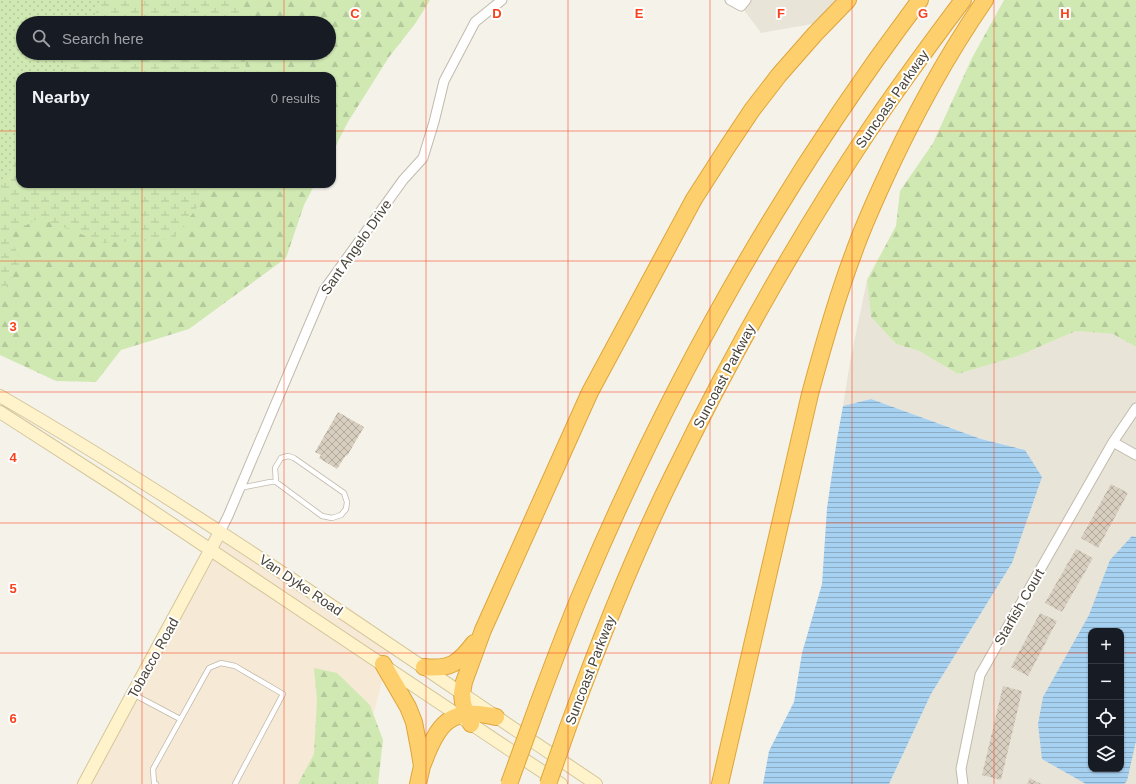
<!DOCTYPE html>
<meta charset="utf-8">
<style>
body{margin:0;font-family:Helvetica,sans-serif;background:#242831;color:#f1f3f6}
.controls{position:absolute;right:12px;bottom:12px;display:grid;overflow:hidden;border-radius:8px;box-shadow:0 1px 3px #0004}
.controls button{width:36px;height:36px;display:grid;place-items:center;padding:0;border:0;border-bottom:1px solid #363941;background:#171b24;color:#f1f3f6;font:20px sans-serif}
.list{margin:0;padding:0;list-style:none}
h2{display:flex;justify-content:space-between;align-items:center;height:52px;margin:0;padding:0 16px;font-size:17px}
h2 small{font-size:13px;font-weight:400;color:#9ea1a6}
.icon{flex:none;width:22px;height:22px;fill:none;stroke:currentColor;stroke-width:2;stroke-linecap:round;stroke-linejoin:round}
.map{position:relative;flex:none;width:1136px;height:784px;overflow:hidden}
.search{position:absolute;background:#171b24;box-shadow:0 1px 3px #0004;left:16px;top:16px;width:320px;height:44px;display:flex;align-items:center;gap:10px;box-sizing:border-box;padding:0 14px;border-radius:22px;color:#9ea1a6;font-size:15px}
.panel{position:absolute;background:#171b24;box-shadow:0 1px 3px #0004;left:16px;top:72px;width:320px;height:116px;border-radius:12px}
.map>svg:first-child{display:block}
.residential{fill:#e9e4d8;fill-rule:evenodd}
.commercial{fill:#f6e9d6}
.forest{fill:url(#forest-firs);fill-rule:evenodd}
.wetland{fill:url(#wetland-marsh)}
.park{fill:url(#park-dots)}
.water{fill:url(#water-rules);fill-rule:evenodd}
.building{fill:url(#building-cross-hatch)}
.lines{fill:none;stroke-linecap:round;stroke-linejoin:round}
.lane-casing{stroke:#c1baac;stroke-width:6}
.street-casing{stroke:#c1baac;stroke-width:11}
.secondary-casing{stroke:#d5c69a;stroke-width:14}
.highway-casing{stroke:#dea53b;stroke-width:18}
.lane{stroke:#fff;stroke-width:4.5}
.street{stroke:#fff;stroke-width:9}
.secondary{stroke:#fef3cb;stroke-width:12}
.highway{stroke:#fdd06d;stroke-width:16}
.highway-bridge-casing{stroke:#dea53b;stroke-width:18;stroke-linecap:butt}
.highway-bridge{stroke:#fdd06d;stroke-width:16}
.grid{fill:none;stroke:#fa411c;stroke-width:1;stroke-opacity:0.55}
.labels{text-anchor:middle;stroke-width:4;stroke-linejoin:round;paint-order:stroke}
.street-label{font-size:14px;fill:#494338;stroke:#fff}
.grid-label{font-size:13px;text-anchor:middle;font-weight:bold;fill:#fa411c;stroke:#fff;stroke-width:4;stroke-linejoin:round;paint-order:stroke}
</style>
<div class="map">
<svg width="1136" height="784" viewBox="0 0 1136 784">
<defs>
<pattern id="forest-firs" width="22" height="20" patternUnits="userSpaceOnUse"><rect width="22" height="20" fill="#d0e9b3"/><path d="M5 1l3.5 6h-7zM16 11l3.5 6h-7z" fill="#b4c99b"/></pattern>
<pattern id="wetland-marsh" width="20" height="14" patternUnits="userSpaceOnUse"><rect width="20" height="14" fill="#d0e9b3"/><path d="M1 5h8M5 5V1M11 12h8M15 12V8" fill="none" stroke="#b4c99b"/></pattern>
<pattern id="park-dots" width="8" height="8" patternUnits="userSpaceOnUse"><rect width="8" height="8" fill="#d0e9b3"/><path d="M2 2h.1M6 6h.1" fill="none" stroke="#b4c99b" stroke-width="1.8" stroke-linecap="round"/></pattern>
<pattern id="water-rules" width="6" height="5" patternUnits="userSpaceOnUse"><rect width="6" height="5" fill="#a7d1f1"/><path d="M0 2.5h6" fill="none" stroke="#8aabc4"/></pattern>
<pattern id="building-cross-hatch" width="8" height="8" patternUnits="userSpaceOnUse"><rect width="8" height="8" fill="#d7cebf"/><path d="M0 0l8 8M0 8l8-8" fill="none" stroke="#b0a99c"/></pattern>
</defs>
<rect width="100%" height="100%" fill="#f5f2ea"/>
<path class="residential" d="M730,0H854L835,20L761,33L741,6Z
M867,280L871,317L896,344L919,351L958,374L1018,356L1076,331L1113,334L1136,347V784H889L931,694L1012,563L1025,450L981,439L871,399L843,406L850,362ZM1091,631H1121V769H1091Z"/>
<path class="commercial" d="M224,541L248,556L348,607L393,639L355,784H89Z"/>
<path class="forest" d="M0,0H430L415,24L389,57L348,122L332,153V76H20V184H315L304,205L286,258L189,329L121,350L96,382L56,381L0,355ZM23,23H329V53H23Z
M1004,0H1136V347L1113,334L1076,331L1018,356L958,374L919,351L896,344L871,317L867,280L896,226L900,191L933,143L972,58Z
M314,668L337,673L370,705L383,740L378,784H298L314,754L317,700Z"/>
<path class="wetland" d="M0,0H238L241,23H23V53H244L247,76H20V184H214L174,239L104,243L39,218L9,235L21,261L3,294L0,295Z"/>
<path class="park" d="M0,0H102L90,23H23V53H74L61,76H20V153L0,190Z"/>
<path class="water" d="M871,399L981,439L1025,450L1042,477L1012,563L931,694L889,784H763L769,751L794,702L802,653L822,584L827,508L837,439L843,406Z
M1132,536L1136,537V741L1127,781L1124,784H1086L1042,759L1038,724L1043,697L1089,615L1110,560ZM1091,631H1121V769H1091Z"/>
<path class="building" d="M338,412L364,427L347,456L346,455L337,469L319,458L321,455L315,452Z
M1111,484L1128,493L1098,548L1081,538Z
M1076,549L1093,558L1062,612L1045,603Z
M1040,613L1057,621L1028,676L1011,667Z
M1003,686L1022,691L1001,780L982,775Z
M1030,778L1041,784H1027Z"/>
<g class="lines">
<defs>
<path id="lane" d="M240,488L270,482H276L322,516L332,518L341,515L346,509L347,502L344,493L294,458L288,456L281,458L275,468L276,482
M133,694L180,719
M156,784L154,783L153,769L209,668L221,663L235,666L283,694L235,784"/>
<path id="street" d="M730,0L741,6L746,0
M1113,442L1136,455
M220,532L228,516L324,290L403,180L423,158L434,122L444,81L475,22L502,0
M963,784L961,769L980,675L1113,442L1136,408"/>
<path id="secondary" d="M0,396C205,515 399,652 596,784
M0,412L118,488L561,784
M84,784L220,532"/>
<path id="highway" d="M383,664L408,707L414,722L419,748L422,766L418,784
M424,667C450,670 459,663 474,643
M538,704C553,664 568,623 585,584C673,377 784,180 920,0
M471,724L466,714L463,703L462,693L464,682L483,630L590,392L694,199L728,146L752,110L779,75L815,34L848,0
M568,727C599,642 632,558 672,477C730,358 795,242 868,132C898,87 930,44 963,0
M423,764C437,725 450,705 496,717
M720,784L810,394C823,346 836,299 854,252C862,229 872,207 882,185C911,121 945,58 985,0"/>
</defs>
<use href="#lane" class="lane-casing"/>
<use href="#street" class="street-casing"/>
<use href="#secondary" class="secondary-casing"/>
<use href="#highway" class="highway-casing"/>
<use href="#lane" class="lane"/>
<use href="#street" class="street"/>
<use href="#secondary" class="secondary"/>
<use href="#highway" class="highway"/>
<defs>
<path id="highway-bridge" d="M509,784L538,704
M548,784L568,727"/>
</defs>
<use href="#highway-bridge" class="highway-bridge-casing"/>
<use href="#highway-bridge" class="highway-bridge"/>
</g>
<path class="grid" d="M142,0V23M284,0V23M426,0V784M568,0V784M710,0V784M852,0V784M994,0V784M142,53V76M284,53V76M0,131H20M332,131H1136M142,184V784M284,184V784M0,261H1136M0,392H1136M0,523H1136M0,653H1091M1121,653H1136"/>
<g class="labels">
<g class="street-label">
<text transform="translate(892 99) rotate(-55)" y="5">Suncoast Parkway</text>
<text transform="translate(356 247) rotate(-55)" y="5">Sant Angelo Drive</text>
<text transform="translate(724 376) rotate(-62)" y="5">Suncoast Parkway</text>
<text transform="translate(301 585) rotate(34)" y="5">Van Dyke Road</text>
<text transform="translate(1019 607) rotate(-60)" y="5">Starfish Court</text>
<text transform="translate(153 658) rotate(-61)" y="5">Tobacco Road</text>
<text transform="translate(590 670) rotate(-69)" y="5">Suncoast Parkway</text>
</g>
</g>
<g class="grid-label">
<text x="355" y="18">C</text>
<text x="497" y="18">D</text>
<text x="639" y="18">E</text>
<text x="781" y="18">F</text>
<text x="923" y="18">G</text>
<text x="1065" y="18">H</text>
<text x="13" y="331">3</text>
<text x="13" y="462">4</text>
<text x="13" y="593">5</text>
<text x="13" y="723">6</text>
</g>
</svg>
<div class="controls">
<button>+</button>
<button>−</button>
<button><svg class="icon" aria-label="locate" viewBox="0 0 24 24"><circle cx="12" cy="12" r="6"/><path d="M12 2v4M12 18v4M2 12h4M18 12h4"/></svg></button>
<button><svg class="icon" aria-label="layers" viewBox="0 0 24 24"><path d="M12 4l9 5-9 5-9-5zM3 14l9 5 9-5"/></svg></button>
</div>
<div class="search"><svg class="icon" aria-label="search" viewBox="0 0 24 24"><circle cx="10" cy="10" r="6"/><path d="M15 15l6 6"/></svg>Search here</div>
<section class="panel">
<h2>Nearby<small>0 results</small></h2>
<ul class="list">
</ul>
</section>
</div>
